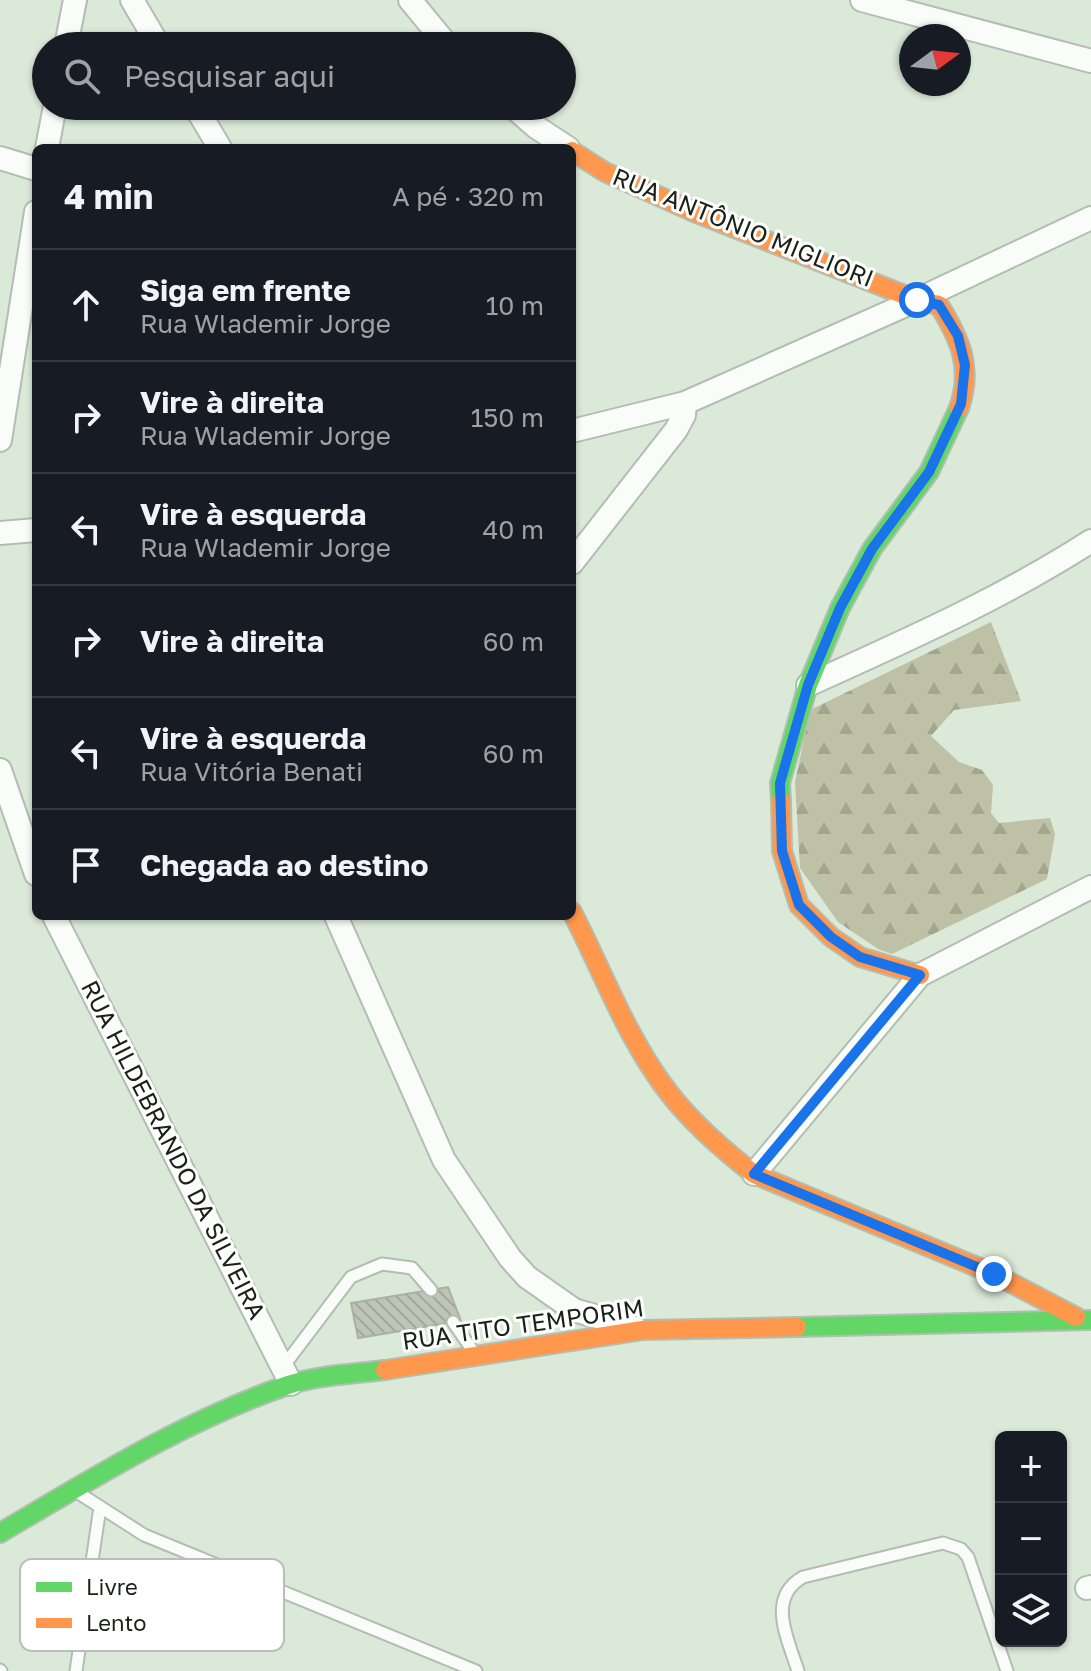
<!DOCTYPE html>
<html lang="pt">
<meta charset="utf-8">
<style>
body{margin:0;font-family:"Golos Text",sans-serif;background:#242831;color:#f1f3f6}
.controls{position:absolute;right:24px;bottom:24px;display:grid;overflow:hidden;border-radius:12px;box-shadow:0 2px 6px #0004}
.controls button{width:72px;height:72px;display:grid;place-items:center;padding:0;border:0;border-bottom:2px solid #363941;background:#171b24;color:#f1f3f6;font:40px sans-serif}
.compass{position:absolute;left:899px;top:24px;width:72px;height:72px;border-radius:50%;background:#171b24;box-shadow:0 2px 6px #0004;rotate:75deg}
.stop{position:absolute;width:24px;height:24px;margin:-18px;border:6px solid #1a73e8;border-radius:50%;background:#fff}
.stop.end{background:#1a73e8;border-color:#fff;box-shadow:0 2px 8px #0008}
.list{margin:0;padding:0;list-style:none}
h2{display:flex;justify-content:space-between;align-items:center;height:104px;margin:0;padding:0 32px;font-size:34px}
h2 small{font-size:26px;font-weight:400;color:#9ea1a6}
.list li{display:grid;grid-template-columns:52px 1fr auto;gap:24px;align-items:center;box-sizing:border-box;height:112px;padding:0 32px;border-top:2px solid #363941}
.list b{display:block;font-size:30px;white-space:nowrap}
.list p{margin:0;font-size:26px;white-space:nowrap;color:#9ea1a6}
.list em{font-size:26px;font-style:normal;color:#9ea1a6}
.icon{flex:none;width:44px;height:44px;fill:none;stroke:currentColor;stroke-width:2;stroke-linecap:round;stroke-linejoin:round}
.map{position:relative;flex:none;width:1091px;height:1671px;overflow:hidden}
.search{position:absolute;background:#171b24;box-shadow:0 2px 6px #0004;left:32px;top:32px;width:544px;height:88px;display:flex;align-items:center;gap:20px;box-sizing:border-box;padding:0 28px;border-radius:44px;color:#9ea1a6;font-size:30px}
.panel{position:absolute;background:#171b24;box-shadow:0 2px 6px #0004;left:32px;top:144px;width:544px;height:776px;border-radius:12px}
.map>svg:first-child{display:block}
.forest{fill:url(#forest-firs)}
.building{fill:url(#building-back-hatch);stroke:#a9b1a4;stroke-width:2}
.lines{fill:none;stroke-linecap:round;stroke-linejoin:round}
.lane-casing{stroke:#b2beb2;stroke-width:15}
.street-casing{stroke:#b2beb2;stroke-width:26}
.fast-casing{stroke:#b2beb2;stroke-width:22}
.slow-casing{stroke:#b2beb2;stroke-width:22}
.lane{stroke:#f9fcf9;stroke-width:11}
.street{stroke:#f9fcf9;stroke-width:22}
.fast{stroke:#63d668;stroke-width:18}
.slow{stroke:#ff974d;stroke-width:18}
.route{stroke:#1a73e8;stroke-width:10}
.labels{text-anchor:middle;stroke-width:6;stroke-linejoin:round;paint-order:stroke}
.street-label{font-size:24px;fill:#182217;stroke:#fff}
.key{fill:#fff;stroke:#babdb9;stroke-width:2}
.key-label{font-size:22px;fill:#182217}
</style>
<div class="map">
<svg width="1091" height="1671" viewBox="0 0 1091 1671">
<defs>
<pattern id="forest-firs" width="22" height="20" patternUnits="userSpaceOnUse" patternTransform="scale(2)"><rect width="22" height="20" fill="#bfc1a6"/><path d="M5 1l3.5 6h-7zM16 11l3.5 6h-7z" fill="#a3a68e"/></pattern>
<pattern id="building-back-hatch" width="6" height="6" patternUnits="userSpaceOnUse" patternTransform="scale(2)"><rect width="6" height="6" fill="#bcc5b6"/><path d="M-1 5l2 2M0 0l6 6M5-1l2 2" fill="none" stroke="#a1a99c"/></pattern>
</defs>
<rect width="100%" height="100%" fill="#dae9d8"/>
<path class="forest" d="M991,622L1021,701L954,710L931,736L959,762L982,770L993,785L991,813L999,823L1050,818L1055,834L1047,879L892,954L878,949L838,922L800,868L795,782L810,710Z"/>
<path class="building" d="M448,1287L461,1321L358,1338L351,1303Z"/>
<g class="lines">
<defs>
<path id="lane" d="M453,1322L475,1354
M283,1367L351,1277L382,1264L412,1268L431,1290
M77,1492L144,1535L476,1671
M0,1670L1,1671
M76,1671L100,1507
M798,1671C788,1639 766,1598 803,1577L943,1543L961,1549L968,1557L1007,1671"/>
<path id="street" d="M132,0L159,46
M410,0L448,46
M862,0L1091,61
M66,46L75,0
M195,106L220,148
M512,106L536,127L568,148
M47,148L55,106
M0,158L36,169
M572,431L685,403L917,300L1091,218
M0,440L36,212
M0,533L36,530
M572,563L676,430L684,415L685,403
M808,685C905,641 1001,599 1091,541
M0,770L36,874
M54,916L291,1384
M336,916L444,1160L510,1258L527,1277L574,1310L635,1328
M754,1174L920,975L1091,887
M1087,1588L1091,1587"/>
<path id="fast" d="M781,801L780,783L808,685L840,608L872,549L929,472L959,408
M797,1327L1091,1320
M0,1533C93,1478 186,1420 288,1385C318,1375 354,1374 385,1370"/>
<path id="slow" d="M572,151L605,172L694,212L917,300L939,305C960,339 973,368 959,408
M781,801L782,851L799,905L831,937L860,957L920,975
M572,912C603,972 627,1039 669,1093C693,1124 723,1150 754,1174L994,1274L1076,1317
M385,1370L643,1330L797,1327"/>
</defs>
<use href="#lane" class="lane-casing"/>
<use href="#street" class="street-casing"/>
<use href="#fast" class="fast-casing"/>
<use href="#slow" class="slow-casing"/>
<use href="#lane" class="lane"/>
<use href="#street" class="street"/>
<use href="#fast" class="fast"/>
<use href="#slow" class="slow"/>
</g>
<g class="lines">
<path class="route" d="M917,300L939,305L958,336L965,365L961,404L929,472L872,549L840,608L808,685L780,783L782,851L799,905L831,937L860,957L920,975L754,1174L994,1274"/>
</g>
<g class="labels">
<g class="street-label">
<text transform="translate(743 228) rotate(22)" y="8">RUA ANTÔNIO MIGLIORI</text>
<text transform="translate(173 1150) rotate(63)" y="8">RUA HILDEBRANDO DA SILVEIRA</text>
<text transform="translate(523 1325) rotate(-8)" y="8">RUA TITO TEMPORIM</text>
</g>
</g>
<rect x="20" y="1559" width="264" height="92" rx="12" class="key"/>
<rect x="36" y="1582" width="36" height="10" fill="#63d668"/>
<rect x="36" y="1618" width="36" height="10" fill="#ff974d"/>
<g class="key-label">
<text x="86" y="1595">Livre</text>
<text x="86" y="1631">Lento</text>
</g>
</svg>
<div class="controls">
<button>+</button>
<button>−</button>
<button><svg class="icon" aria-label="layers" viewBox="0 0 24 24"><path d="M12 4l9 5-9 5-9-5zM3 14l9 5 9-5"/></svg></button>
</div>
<svg class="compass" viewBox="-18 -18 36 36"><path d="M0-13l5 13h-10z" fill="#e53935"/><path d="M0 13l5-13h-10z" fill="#9ea1a6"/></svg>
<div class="stop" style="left:917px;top:300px"></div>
<div class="stop end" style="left:994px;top:1274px"></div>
<div class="search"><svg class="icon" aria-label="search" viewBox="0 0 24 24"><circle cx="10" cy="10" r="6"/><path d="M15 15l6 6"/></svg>Pesquisar aqui</div>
<section class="panel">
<h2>4 min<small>A pé · 320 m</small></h2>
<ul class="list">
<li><svg class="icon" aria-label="ahead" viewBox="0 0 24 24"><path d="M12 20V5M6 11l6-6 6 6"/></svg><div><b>Siga em frente</b><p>Rua Wlademir Jorge</p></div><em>10 m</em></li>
<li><svg class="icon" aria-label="right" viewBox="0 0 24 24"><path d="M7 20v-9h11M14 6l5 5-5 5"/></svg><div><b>Vire à direita</b><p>Rua Wlademir Jorge</p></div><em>150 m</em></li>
<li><svg class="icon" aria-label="left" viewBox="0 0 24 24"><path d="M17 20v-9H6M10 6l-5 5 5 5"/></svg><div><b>Vire à esquerda</b><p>Rua Wlademir Jorge</p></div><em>40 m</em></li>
<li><svg class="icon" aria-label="right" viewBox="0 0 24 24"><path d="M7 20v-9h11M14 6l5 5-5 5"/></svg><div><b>Vire à direita</b></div><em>60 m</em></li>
<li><svg class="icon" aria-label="left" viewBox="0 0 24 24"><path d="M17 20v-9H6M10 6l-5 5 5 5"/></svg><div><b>Vire à esquerda</b><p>Rua Vitória Benati</p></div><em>60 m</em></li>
<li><svg class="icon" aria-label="arrive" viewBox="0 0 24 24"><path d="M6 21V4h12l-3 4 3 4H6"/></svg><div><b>Chegada ao destino</b></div></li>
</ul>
</section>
</div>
